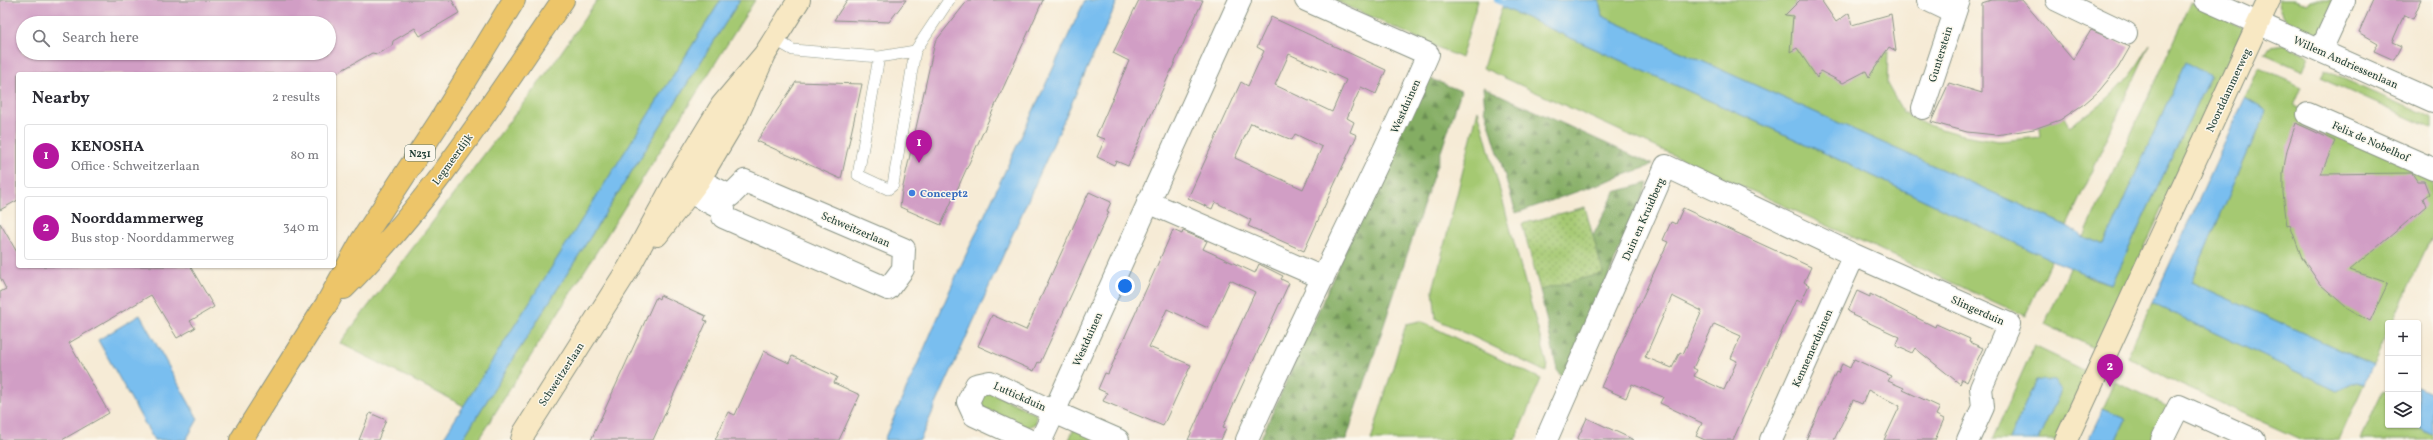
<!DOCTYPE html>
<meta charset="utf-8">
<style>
body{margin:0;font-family:Vollkorn,serif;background:#f7f7f7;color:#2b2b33}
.controls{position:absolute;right:12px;bottom:12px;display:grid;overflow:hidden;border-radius:4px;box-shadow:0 1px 3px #0004}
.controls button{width:36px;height:36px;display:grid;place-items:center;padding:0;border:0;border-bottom:1px solid #e1e1e2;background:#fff;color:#2b2b33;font:20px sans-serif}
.you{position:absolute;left:1125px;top:286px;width:14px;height:14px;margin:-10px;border:3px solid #fff;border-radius:50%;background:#1a73e8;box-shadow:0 0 0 6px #1a73e833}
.badge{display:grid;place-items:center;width:26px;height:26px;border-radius:50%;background:#b5179e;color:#fff;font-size:13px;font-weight:700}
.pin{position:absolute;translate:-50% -33px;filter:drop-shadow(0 1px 2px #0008)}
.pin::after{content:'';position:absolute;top:21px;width:14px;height:12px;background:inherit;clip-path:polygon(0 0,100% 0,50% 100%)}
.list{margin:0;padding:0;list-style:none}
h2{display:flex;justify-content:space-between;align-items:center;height:52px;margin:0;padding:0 16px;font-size:17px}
h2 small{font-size:13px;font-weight:400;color:#7c7c81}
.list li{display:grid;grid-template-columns:26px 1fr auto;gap:12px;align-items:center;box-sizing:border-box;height:64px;margin:0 8px 8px;padding:0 8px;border:1px solid #e1e1e2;border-radius:4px}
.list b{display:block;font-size:15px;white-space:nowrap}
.list p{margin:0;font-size:13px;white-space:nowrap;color:#7c7c81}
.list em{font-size:13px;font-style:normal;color:#7c7c81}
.icon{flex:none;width:22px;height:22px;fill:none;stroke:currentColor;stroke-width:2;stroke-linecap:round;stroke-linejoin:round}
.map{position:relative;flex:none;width:2433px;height:440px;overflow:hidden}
.search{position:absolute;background:#fff;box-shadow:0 1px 3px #0004;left:16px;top:16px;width:320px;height:44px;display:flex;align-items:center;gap:10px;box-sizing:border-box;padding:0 14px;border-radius:22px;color:#7c7c81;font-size:15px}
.panel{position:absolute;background:#fff;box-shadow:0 1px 3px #0004;left:16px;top:72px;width:320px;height:196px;border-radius:4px}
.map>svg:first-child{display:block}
.grass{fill:#a5c972;stroke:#628353}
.forest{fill:url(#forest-firs);stroke:#52754c}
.park{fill:url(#park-dots);stroke:#628353}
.water{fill:#79beef;stroke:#4c7e92}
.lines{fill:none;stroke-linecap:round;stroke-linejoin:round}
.stream{stroke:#79beef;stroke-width:6}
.building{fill:#d19ec5;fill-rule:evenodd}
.lane-casing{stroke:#8a9485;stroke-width:12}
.street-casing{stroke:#8a9485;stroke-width:24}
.secondary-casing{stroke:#8a9485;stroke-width:24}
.primary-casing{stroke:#8a9485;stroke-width:24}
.lane{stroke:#fff;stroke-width:11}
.street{stroke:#fff;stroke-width:22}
.secondary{stroke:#f8e8c3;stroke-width:22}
.primary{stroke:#edc569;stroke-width:22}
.shop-dot{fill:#3f7fe0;stroke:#fbf7ec;stroke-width:1.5}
.labels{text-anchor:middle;stroke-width:3;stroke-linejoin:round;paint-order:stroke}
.shield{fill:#fbf7ec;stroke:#61756b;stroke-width:1}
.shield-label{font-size:10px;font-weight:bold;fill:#1f3d34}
.street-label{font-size:11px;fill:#1f3d34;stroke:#fbf7ec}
.shop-label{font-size:11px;font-weight:bold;fill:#366cbe;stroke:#fbf7ec;text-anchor:start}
</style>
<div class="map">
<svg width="2433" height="440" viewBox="0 0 2433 440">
<defs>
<pattern id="forest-firs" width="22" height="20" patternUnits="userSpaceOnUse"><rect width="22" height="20" fill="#84ad64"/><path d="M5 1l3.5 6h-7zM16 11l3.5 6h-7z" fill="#6b8e53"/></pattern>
<pattern id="park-dots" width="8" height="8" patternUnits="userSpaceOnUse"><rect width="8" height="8" fill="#a5c972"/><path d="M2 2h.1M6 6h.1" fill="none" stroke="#86a45e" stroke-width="1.8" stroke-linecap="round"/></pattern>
</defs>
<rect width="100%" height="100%" fill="#fbf7ec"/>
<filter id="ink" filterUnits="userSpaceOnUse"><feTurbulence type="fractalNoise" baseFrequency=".025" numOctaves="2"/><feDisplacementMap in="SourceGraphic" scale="8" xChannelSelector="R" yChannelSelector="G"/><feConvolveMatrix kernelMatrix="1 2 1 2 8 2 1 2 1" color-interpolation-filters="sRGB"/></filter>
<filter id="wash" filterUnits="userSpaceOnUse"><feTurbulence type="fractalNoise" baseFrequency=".012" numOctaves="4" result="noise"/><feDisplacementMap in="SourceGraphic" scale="16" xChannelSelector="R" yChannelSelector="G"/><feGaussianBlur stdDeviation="0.9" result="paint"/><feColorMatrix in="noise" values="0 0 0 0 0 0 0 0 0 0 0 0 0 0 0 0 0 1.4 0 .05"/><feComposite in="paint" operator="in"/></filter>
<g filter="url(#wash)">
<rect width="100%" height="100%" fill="#f6ebd6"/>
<path class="grass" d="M597,0H721L464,406L340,343L551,67Z
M740,0H755L478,440H462Z
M1334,0H1478L1461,58Z
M1599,0H1796L1794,14L1857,68L1884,54L1888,50L1887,84L1903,112L1924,124L1958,134L1999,141L2041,137L2038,110L2056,103L2069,126C2106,103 2129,83 2150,44L2067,226L1602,16Z
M2278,0H2294L2307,4L2310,0H2337L2319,38C2294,27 2285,28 2278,0Z
M2191,2L2244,28L2098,350L2045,324L2071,266L2091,278L2112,284L2210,76L2185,63L2104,245L2084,237Z
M1502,7L1799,141L2051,260L2025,316L1483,68Z
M2285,45L2309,57L2303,71L2265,54L2270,47Z
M2259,68L2302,87L2294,106L2433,170V233L2392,323H2388V332L2373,365L2191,282L2266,111L2245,98Z
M2324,70L2433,119V129L2320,78Z
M1478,110L1547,363L1546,372L1436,319L1433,290Z
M2152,303L2337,391L2356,382L2364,384L2339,440H2302L2179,384L2127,357Z
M1420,321L1541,379L1515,440H1371L1406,324Z
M2034,346L2088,372L2056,440H2038L2061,391L2036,380L2009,440H1992Z
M2115,381L2168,407L2152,440H2116L2126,419L2103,409Z
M988,391L1036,414V423L1027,428L982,407C979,400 982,396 988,391Z
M2383,391L2388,393V425H2412L2433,435V440H2360Z
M1075,426L1105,440H1069Z"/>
<path class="forest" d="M1424,76L1461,91L1346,440H1260Z
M1483,87L1653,165L1516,213L1485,109Z
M1648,183L1564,381L1557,370L1540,290L1603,273L1593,236L1615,192Z"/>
<path class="park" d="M1585,207L1603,273L1540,290L1522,224Z"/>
<path class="water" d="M721,0H740L462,440H442Z
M1085,0H1118L920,440H884L957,274Z
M1504,0H1599L1602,16L2067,226L2084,237L2104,245L2185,62L2210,76L2112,284C2090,278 2072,267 2051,260L1799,141L1502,7Z
M2245,98L2266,111L2191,282L2373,365L2364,384L2356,382L2337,391L2152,303Z
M140,315L198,419L186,440H154L98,340Z
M2036,380L2054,381L2061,391L2038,440H2009Z
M2418,386L2433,393V435L2412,425H2418Z
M2103,409L2126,419L2116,440H2088Z"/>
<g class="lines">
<path class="stream" d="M1497,0L1510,6"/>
</g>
<g id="blocks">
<path class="building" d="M0,0H452L459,13L420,36L415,28L393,41L392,46L377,54L372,53L335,74H18V200L0,210ZM23,23H329V53H23Z
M847,0H906L889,22L834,20Z
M968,0H1043L941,225L900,207L902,191L935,42Z
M1139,0H1203L1128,166L1116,161L1114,165L1097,157L1105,139L1096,136L1129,61L1113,53Z
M1800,0H1821L1836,22L1849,13L1852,25L1891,14L1896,51L1889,47L1869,77L1866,71L1843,83L1820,71L1817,78L1797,48L1790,52L1793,16L1785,15Z
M1991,0H2022L2073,60L2091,30L2130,47L2118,68L2099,91L2084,104L2060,120L2034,129L1996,135L1967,132L1931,122L1949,83L1982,93V3Z
M2370,0H2421L2413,19L2404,15L2392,42L2401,46L2394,60L2374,51L2378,43L2359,32L2373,1Z
M1271,17L1386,70L1376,94L1361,87L1347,118L1354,122L1350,132L1357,135L1304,251L1248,226L1251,220L1215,202L1212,209L1188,198L1241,82L1248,86L1264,51L1257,47ZM1289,54L1346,80L1332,112L1275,85ZM1251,123L1292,140L1295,134L1322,147L1303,189L1235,158Z
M796,82L862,84L841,179L757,141Z
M2296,123L2335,141L2321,174L2412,173L2417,181H2424L2429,194L2423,198L2426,206L2350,270L2388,283L2370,321L2346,307L2320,284L2302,258L2290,225L2287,226L2283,193V173L2287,150Z
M1089,192L1111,202L1107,211L1109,212L1040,363L1038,362L1034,371L978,346L992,315L1026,330Z
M1683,208L1811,267L1804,282L1809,285L1801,302L1796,300L1733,440H1705L1696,436L1702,423L1660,403L1663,397L1632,384L1626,398L1601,387L1668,242L1663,240L1671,222L1676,224ZM1672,296L1702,311L1683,354L1680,352L1672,368L1645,357ZM1714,324L1741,336L1731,358L1737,361L1724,390L1694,376L1697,370L1693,368Z
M0,223L18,254V266H190L214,307L190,321L195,328L177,338L151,295L69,343L109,413L62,440H0V292L6,289L0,277Z
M1173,230L1182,234L1183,231L1207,241L1203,249L1255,273L1259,264L1283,276L1281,279L1289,283L1223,427L1226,428L1221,440H1188L1255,292L1230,280L1208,328L1167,309L1158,329L1149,347L1191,365L1163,426L1103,401L1107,393L1098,389L1105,373L1108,374Z
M1857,291L1870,297V294L1935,327L1936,324L1970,339L1969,342L1983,348L1967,382L1962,379L1960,384L1915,348L1912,353L1896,346L1900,337L1852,315L1853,314L1848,311Z
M660,295L706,316L704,320L707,321L653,440H591L656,297L659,299Z
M764,351L789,363L792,356L837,377L834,383L860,395L839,440H715L728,412L735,415Z
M1854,359L1891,376L1888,381L1904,388L1903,390L1940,407L1936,415L1944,419L1935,440H1884L1900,406L1868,390L1862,404L1853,400L1834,440H1806L1836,372L1838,373L1842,364L1850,368Z
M370,413L386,420L378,440H359Z
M1587,418L1634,440H1577Z"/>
</g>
</g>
<g filter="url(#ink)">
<use href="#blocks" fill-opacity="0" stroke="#8a9485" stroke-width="1"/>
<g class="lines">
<defs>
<path id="lane" d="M774,39L793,50L879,57L915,51L949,0
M879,57L858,175L888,189L893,185L915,51"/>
<path id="street" d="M1928,0L1953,12
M2057,0L2126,33
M2206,0L2433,101
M2321,50L2344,0
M1923,108L1959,0
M2308,114L2433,169
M674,184L724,210L723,217L888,289L903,269L904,249L745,181L730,196L683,172
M1148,202L1323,278
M1028,440L974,415L968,402L976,385L990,382L1054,412L1041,440
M1118,440L1054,412L1240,0
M1247,440C1304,310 1371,184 1428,54L1306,0
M1546,440L1666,166L1854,255L2009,324L1981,388L1983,407L1968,440
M1771,440L1854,255
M2162,440L2179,406L2254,440"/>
<path id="secondary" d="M657,235L699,180L737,116L765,54L799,0
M522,440L524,433L628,269L674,184L722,105L765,54
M2066,440L2269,0"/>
<path id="primary" d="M344,288C430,203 495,99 563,0
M241,440L326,305L362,240L440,121L514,0"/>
</defs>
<use href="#lane" class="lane-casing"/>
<use href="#street" class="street-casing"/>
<use href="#secondary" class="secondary-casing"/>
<use href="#primary" class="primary-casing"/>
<use href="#lane" class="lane"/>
<use href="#street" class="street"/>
<use href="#secondary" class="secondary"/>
<use href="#primary" class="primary"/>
</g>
</g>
<circle class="shop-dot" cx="912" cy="193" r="4"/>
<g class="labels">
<rect class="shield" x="405" y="145" width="30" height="16" rx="3"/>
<g class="shield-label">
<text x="420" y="157">N231</text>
</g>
<g class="street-label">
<text transform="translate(1940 54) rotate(-73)" y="4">Gunterstein</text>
<text transform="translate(2346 62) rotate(24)" y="4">Willem Andriessenlaan</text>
<text transform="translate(2228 90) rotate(-65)" y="4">Noorddammerweg</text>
<text transform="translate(1405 106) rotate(-66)" y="4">Westduinen</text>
<text transform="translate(2371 141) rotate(24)" y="4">Felix de Nobelhof</text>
<text transform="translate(452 159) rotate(-54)" y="4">Legmeerdijk</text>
<text transform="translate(1643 219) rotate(-66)" y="4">Duin en Kruidberg</text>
<text transform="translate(856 229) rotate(23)" y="4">Schweitzerlaan</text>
<text transform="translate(1978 310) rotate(24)" y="4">Slingerduin</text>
<text transform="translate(1087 339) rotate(-66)" y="4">Westduinen</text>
<text transform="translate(1812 348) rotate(-66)" y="4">Kennemerduinen</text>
<text transform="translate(561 374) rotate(-57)" y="4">Schweitzerlaan</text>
<text transform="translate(1020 396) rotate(24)" y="4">Luttickduin</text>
</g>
<g class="shop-label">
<text x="920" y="197">Concept2</text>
</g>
</g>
</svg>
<div class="controls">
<button>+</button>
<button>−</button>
<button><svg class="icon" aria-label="layers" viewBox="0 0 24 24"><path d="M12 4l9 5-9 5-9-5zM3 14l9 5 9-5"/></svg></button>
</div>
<div class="you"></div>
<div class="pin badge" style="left:919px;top:163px">1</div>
<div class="pin badge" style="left:2110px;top:387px">2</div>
<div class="search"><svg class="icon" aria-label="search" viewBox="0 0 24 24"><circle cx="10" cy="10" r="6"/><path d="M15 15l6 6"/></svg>Search here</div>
<section class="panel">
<h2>Nearby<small>2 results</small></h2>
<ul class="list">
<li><span class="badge">1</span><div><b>KENOSHA</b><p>Office · Schweitzerlaan</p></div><em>80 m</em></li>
<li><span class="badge">2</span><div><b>Noorddammerweg</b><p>Bus stop · Noorddammerweg</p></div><em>340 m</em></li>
</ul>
</section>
</div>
